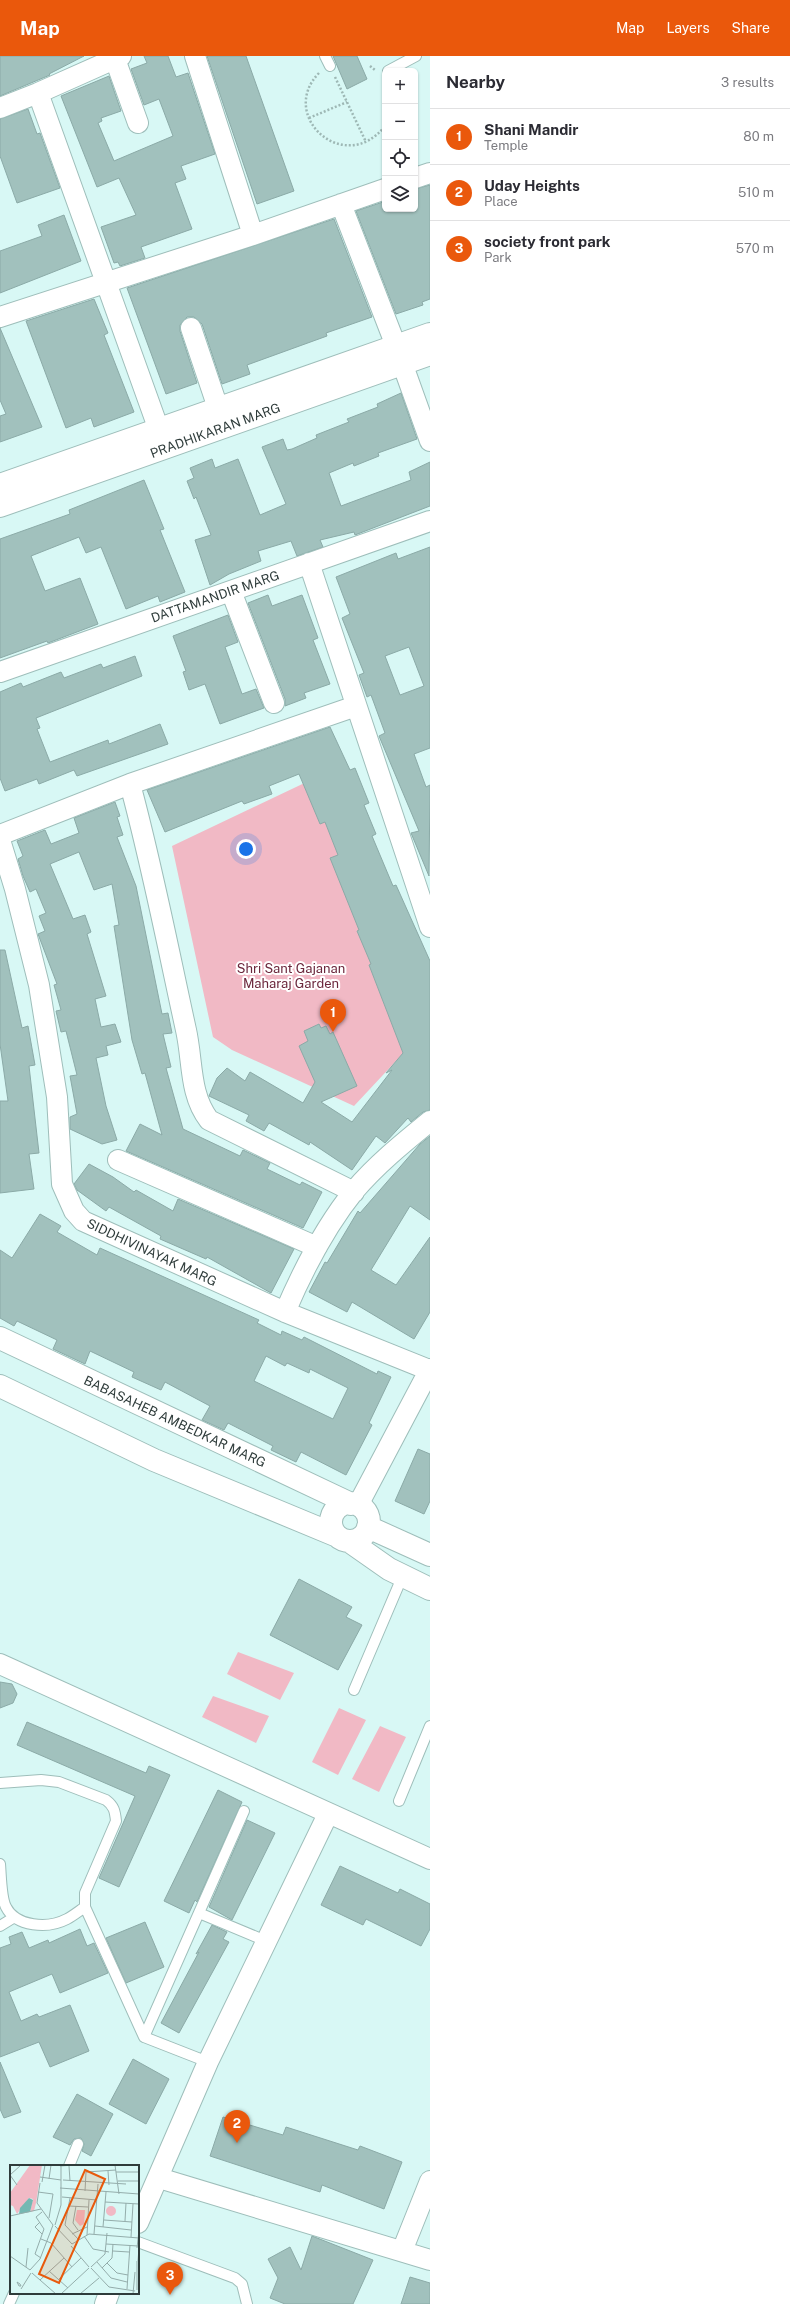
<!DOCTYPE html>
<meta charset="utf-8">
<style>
body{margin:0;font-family:"Public Sans",sans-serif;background:#f7f7f7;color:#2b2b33}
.controls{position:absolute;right:12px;top:12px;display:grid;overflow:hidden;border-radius:6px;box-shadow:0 1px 3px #0004}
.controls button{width:36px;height:36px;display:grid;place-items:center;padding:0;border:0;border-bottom:1px solid #e1e1e2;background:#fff;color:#2b2b33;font:20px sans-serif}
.you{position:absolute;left:246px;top:793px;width:14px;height:14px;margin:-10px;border:3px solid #fff;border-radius:50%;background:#1a73e8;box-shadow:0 0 0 6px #1a73e833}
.badge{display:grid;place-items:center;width:26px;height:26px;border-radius:50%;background:#ea580c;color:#fff;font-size:13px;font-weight:700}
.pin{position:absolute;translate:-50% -33px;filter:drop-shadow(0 1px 2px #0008)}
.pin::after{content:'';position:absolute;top:21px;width:14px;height:12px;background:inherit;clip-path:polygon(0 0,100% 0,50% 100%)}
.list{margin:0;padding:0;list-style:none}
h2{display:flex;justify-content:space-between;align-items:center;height:52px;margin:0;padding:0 16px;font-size:17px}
h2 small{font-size:13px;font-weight:400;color:#7c7c81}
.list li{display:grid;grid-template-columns:26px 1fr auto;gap:12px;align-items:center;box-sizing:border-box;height:56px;padding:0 16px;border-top:1px solid #e1e1e2}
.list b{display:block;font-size:15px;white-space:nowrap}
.list p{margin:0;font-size:13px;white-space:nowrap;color:#7c7c81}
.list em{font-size:13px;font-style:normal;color:#7c7c81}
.icon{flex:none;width:22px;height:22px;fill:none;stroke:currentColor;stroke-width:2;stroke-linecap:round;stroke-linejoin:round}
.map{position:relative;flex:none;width:430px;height:2248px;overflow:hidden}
header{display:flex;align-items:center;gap:24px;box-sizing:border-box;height:56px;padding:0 20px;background:#ea580c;color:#fff}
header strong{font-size:19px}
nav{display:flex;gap:22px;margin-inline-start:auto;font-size:14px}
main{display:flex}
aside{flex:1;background:#fff}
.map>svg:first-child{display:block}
.green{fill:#f1b9c5}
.building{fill:#a1c1bd;stroke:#8baaa7;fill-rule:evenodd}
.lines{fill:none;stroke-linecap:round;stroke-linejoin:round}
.service-casing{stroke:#9ebeba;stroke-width:12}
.minor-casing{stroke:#9ebeba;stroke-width:22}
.tertiary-casing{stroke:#9ebeba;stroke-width:24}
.secondary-casing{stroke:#9ebeba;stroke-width:24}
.path{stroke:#9eb8b5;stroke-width:2.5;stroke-dasharray:2 2;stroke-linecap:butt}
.service{stroke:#fff;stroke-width:10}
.minor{stroke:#fff;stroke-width:20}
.tertiary{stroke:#fff;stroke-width:22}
.secondary{stroke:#fff;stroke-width:22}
.labels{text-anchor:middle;stroke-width:4;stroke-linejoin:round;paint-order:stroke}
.street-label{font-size:13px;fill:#2f3c3b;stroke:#fff}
.park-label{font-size:13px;fill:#6b273c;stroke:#fff}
.inset-road{fill:none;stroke:#94adab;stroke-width:1}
.view{fill:#e8590c;fill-opacity:0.15;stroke:#e8590c;stroke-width:2}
.inset-edge{fill:none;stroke:#2f3c3b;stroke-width:2}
</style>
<header>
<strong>Map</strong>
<nav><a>Map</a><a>Layers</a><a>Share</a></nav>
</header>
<main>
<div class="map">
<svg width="430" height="2248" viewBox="0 0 430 2248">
<rect width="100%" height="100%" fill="#d8f8f5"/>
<path class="green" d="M315,722L411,989L354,1050L232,994L213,981L172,790Z
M238,1596L294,1617L280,1644L227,1618Z
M213,1640L269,1660L256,1687L202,1661Z
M339,1652L366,1664L338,1719L312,1706Z
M380,1670L406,1681L379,1736L352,1723Z"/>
<path class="building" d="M0,0H84L49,18L50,19L0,40Z
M144,0H168L176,21L188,17L215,98L181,110L186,123L175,127L192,173L141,191L145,202L120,210L118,206L114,207L101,171L136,159L119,122L97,131L61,40L109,20L121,55L101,62L102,65L98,67L114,105L173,80L159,43L144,49L131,13L147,7Z
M207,0H246L294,135L257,148Z
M333,0H357L367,23L347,33Z
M28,53L37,78L40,77L60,132L17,147L0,100V63Z
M430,129V243L422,246L423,249L396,258L356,155L383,146L385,153H415V133Z
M64,159L81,205L0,237V195L42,180L38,169Z
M334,163L372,261L326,277L327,280L247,309L250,318L222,328L202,268L194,261H187L180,269V275L197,327L166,338L127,232Z
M94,243L108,277L104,279L134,356L94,371L91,362L66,372L26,265Z
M0,272L42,371L0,386V360L6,358L0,344Z
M401,337L417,383L378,397L379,400L354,410L353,407L329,417L341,450L411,424L409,416L430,406V450L355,479L354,476L320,484L323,491L297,500L291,485L258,495L261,505L229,518L210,529L195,484L211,479L196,441L194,443L187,425L194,422L190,412L212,403L215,412L238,403L260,459L286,448L262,391L283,383L287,394L292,393L317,382L316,379L349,366L347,363L378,351L377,348Z
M144,424L164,473L160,474L185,536L160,546L158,540L126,553L101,491L86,497L79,481L31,500L45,535L80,522L98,568L48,587L47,585L0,602V483L70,458L69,454Z
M430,491V692L414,698L426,731L430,729L429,820L411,777L419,775L379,680L385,677L371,639L367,641L359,619L364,617L342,562L350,558L336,521L396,497L398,503ZM409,591L424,630L400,639L385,600Z
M268,539L272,550L302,539L318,582L313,584L330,628L304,637L306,642L285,650V643L248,547Z
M228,559L238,586L225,591L242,638L256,633L264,652L220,668L205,628L189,634L183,616L186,615L173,580Z
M135,600L142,620L36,662L40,672L37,673L50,706L108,684L109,688L160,668L168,688L77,720L74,714L39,728L37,723L5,735L0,722V636L21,627L23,631L61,616L64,622L101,608L103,612Z
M330,671L350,714L355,712L369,747L364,749L376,778L372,780L393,830L396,829L430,905V1054L423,1056L411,1066L408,1062L385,1087L376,1080L352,1114L310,1086L309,1089L269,1067L264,1075L246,1065L249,1059L209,1040L217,1022L227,1012L245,1025L250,1016L303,1047L315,1026L299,990L308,985L304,975L319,968L321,972L326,970L330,978L333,976L357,1030L321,1046L352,1066L392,1014L386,1017L403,997L369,909L371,908L357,875L359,874L330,802L338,799L325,766L320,768L299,718L269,730L272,738L244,748L242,745L165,776L147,734Z
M115,746L120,760L117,761L123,779L117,781L136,830L162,958L168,957L172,977L163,978L171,1011L166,1012L183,1073L240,1100L243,1094L270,1107L267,1113L300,1129L302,1126L322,1136L303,1172L126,1095L140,1068L162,1079L145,1017L142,1018L132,984L114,870L119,869L112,828L94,834L79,796L50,808L73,863L85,859L91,876L87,878L106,940L95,943L101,971L115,968L121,986L106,990L108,999L96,1002L106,1050L117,1084L102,1088L70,1073V1061L77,1058L70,1020L77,1019L66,975L61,976L56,955L61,954L54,929L57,928L38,878L45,875L39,860L46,857L36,833L30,836L23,820L18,803L23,800L17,785L45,774L51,788L79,777L74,762Z
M0,894H5L22,972L28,970L35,1009L29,1010L39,1097L29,1098L34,1133L0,1137V1045H8L0,988Z
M430,1080V1164L410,1150L371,1214L396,1229L430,1181V1256L414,1283L352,1246L347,1256L309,1236L325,1206L327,1207L358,1155L360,1157L420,1088Z
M89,1108L113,1121L134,1136L136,1134L173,1155L178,1143L294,1193L271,1237L207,1201L206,1203L160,1183L161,1180L109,1151L106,1155L77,1134L74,1128Z
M40,1158L61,1170L57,1176L97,1199L100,1192L259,1264L257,1267L281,1279L282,1275L302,1284L304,1281L377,1318L378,1315L391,1321L369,1367L372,1369L346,1419L301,1396L296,1406L271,1394L273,1390L228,1367L224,1374L202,1364L210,1350L165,1326L161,1334L132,1321L134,1316L90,1295L85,1308L53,1293L57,1284L17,1265L14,1270L0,1262V1194L12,1202ZM266,1300L285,1310L287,1307L309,1317L310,1313L348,1332L333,1363L254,1325Z
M418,1393L430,1398V1445L424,1458L395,1445Z
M299,1523L352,1551L346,1561L362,1569L338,1614L270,1579Z
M0,1626L12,1628L17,1638L13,1647L0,1652Z
M27,1666L146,1717L149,1710L170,1719L119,1831L99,1822L135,1740L17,1689Z
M218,1734L242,1746L197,1846L195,1844L189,1857L164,1845Z
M247,1764L275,1777L232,1864L209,1851Z
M340,1810L398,1837L400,1833L430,1848V1873L421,1890L366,1863L363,1869L321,1849Z
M145,1866L164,1911L126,1927L106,1882Z
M212,1869L227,1876L223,1883L229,1886L179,1977L161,1967L199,1896L196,1898Z
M80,1873L87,1890L94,1887L108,1917L60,1937L52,1918L9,1936L21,1965L37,1958L39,1961L70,1949L89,1995L50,2011L39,1986L0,2001V1892L11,1888L9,1881L22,1876L29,1892L48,1884L49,1887Z
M133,2003L169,2023L146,2068L109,2048Z
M0,2006L21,2056L4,2062L0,2053Z
M77,2038L113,2058L91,2100L82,2095L84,2088L81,2082L74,2083L70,2089L53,2081Z
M223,2061L283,2079L286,2071L358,2094L360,2090L402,2106L384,2153L322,2129L320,2136L210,2100Z
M312,2180L373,2204L353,2248H285L270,2242L278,2222L268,2203L290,2191L301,2214Z
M410,2221L430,2227V2248H401Z"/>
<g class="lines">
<defs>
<path id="service" d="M325,0L330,10
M388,15L416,0
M354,1634L403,1519
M0,1727L41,1724L59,1726L106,1744C114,1750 115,1755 116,1765L85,1837V1851L144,1981L208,2006
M399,1745L430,1670
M0,1808C1,1819 1,1842 6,1851C16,1871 48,1873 67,1863C73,1860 79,1855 85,1851
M199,1857L266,1885
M0,1870L13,1862
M144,1981L244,1755
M69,2110L78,2088
M138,2186L235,2222L242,2228L247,2248
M9,2248L14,2237"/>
<path id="minor" d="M121,0L38,37L164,388
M195,0L253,179
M115,3L138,67
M0,52L38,37
M415,122L430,117
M341,148L396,290L430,385
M0,261L253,179L385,133
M191,272L218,352
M309,507L430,871
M231,535L274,647
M0,616L430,465
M130,728C152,809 168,892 186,974C193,1005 189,1038 209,1064L354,1136
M0,779L130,728L356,650
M0,784L15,833L39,929L57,1041L62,1128L74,1155L83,1165L285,1256L429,1314
M118,1104L317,1191
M285,1256C303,1214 325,1171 354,1135C376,1109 403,1087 430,1065
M358,1449L430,1313
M0,1608L430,1803
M159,2122L430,2204
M138,2167L208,2006L328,1758
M402,2195L430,2125
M105,2248L109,2237"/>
<path id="tertiary" d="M0,429L430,278
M0,450L430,298"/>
<path id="secondary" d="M0,1282L351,1448
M0,1330L154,1404L335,1479
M331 1466a19 19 0 1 1 38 0a19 19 0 1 1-38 0Z
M368,1471L430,1499
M349,1485L389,1513L430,1533"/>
</defs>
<use href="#service" class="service-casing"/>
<use href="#minor" class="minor-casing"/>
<use href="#tertiary" class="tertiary-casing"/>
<use href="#secondary" class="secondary-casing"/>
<path class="path" d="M370,10L375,14
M319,17C277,60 345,121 385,70
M335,21L366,86
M309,62L347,46"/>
<use href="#service" class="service"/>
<use href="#minor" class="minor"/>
<use href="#tertiary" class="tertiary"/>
<use href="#secondary" class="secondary"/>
</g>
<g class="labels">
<g class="street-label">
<text transform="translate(215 374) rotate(-20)" y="5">PRADHIKARAN MARG</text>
<text transform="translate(215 540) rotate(-19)" y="5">DATTAMANDIR MARG</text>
<text transform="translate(152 1196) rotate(25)" y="5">SIDDHIVINAYAK MARG</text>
<text transform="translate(175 1365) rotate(25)" y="5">BABASAHEB AMBEDKAR MARG</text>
</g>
<g class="park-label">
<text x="291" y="917">Shri Sant Gajanan<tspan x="291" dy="15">Maharaj Garden</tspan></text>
</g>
</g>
<g transform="translate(10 2109)">
<rect width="129" height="129" fill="#d8f8f5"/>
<path d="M20,0H32L26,38L24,46L20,47L23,34L19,33L7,49L3,41L0,40V28ZM96 46a5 5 0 1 1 10 0a5 5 0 1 1-10 0ZM67,45H75L74,59L70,61L65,55Z" fill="#f1b9c5"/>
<path d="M19,33L23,35L20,47L9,49L10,43Z" fill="#74b8b2"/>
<path class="inset-road" d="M105,0L109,29M50,1L64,0M59,1L60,16M98,6L99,20M106,7H129M0,10L11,0M0,10L7,20M30,12L51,15M39,14L41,0M53,15L116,19M108,16H129M32,17L35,0M50,23L129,29M75,26L76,7L106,5M28,27L43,29L39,53M52,32L87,35M60,33L55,60L68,74M95,37L129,39M27,38L43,60M27,38L30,18M59,41L78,42M66,41L63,58L68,65M0,51L31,44M94,55L122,57M115,56L116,38M30,57L25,62L32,69M45,60L51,40V0M45,61L62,79M85,61L121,65M93,62L96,27M62,69L77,62M84,69L88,19M77,70L79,35M74,71L83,84L99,87M121,72L123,39M31,74L41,78L62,102M62,79L79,69L129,73M96,79L128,81M61,81L79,102M127,83L129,65M103,86L119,87M0,91L20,105M31,93L25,89L34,64L26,52L32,47M128,96L129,82M87,97L101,113L117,117M97,98L107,108L118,110M16,102L18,83M81,102L95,89L97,68M81,103L99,122L125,126M92,103L102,93L103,79M20,105L30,94L43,60M39,106L58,123M22,108L46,129M30,115L54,93M48,115L71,93M7,117L10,119L11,121H9ZM11,124L21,108M117,124L120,80M127,125V96M51,129L79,103M70,129L89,113M123,129L125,107"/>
<path class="view" d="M75,5L95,14L49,118L29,109Z"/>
<rect width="129" height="129" class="inset-edge"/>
</g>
</svg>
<div class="controls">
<button>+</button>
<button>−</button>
<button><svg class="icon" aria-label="locate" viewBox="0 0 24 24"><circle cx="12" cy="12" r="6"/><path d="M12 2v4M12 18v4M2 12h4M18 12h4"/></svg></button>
<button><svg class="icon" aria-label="layers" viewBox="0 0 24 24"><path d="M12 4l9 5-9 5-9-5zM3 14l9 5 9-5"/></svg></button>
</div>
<div class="you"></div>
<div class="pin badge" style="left:333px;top:976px">1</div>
<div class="pin badge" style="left:237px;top:2087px">2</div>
<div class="pin badge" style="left:170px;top:2239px">3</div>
</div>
<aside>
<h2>Nearby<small>3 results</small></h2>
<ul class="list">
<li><span class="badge">1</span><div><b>Shani Mandir</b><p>Temple</p></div><em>80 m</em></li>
<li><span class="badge">2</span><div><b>Uday Heights</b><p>Place</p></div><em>510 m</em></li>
<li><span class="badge">3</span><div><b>society front park</b><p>Park</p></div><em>570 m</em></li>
</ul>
</aside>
</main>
